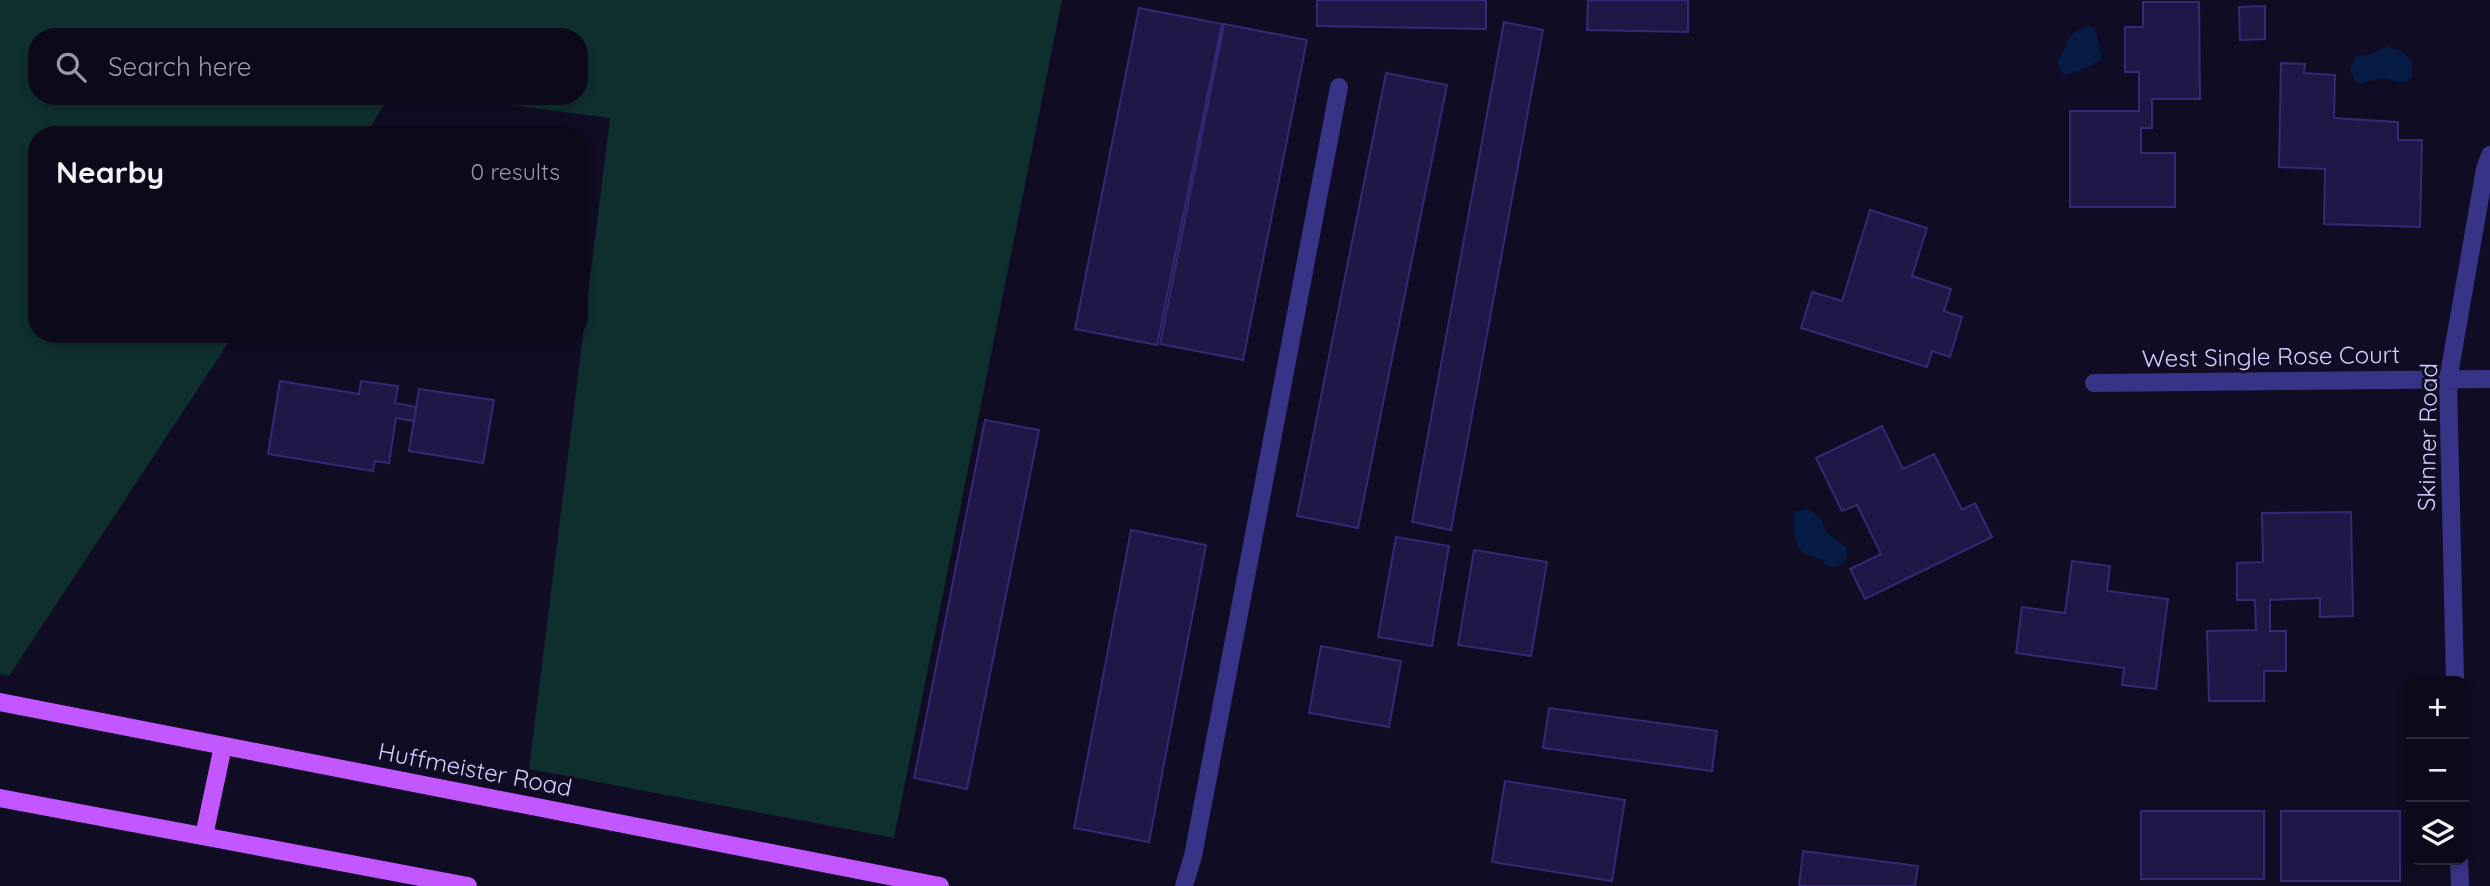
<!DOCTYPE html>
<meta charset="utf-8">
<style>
body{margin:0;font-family:Quicksand,sans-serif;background:#151224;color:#f1f3f6}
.controls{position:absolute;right:21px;bottom:21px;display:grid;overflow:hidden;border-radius:14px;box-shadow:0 4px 10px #0003}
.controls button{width:63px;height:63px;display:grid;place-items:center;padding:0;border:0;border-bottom:2px solid #2c2a3a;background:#0c091b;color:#f1f3f6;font:35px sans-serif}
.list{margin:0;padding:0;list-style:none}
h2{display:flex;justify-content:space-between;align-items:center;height:91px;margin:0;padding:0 28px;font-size:30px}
h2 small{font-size:23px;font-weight:400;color:#9a9aa3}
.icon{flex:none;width:38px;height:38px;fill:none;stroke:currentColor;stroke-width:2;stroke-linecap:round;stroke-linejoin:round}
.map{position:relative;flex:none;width:2490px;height:886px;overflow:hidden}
.search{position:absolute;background:#0c091b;box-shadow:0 4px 10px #0003;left:28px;top:28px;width:560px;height:77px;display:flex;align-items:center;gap:18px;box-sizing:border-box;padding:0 24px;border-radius:28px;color:#9a9aa3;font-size:26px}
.panel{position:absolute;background:#0c091b;box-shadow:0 4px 10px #0003;left:28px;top:126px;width:560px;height:217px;border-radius:28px}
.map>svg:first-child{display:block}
.green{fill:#0f2f2e}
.water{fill:#051b44}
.building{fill:#211747;stroke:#372774;stroke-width:2}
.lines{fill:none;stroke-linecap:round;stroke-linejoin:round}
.minor{stroke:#373387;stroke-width:18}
.major{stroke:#c256ff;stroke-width:18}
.labels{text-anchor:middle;stroke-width:6;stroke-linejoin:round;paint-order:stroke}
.street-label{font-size:24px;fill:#d5cfff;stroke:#100c24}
</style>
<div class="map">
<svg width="2490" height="886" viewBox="0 0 2490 886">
<rect width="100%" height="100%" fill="#100c24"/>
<path class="green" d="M0,0H1062L894,838L529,769L610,118L442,96H579V37H37V96H390L365,135H37V334H234L9,676L0,674Z"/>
<path class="water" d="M2087,26L2094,28C2097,34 2102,53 2101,59C2098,63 2072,74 2066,75L2061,72L2057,62C2071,43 2061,37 2087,26Z
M2387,46L2402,51L2412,61V76C2401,89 2392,76 2378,79C2371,80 2367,83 2360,84L2354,79L2350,69L2356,56L2369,55Z
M1808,509L1820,517L1827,533L1846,547L1847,554L1844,563L1836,567L1828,566C1822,559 1817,558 1808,555C1793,550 1793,528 1794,514L1796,511Z"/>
<path class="building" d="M1317,0H1486V29L1317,26Z
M1588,0H1688V32L1587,30Z
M2143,2H2199L2200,99H2152V128H2141V153H2175V207H2070V111H2139V72H2125V27H2143Z
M2265,6V39L2240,40L2239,7Z
M1139,8L1222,24L1157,345L1075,329Z
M1504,22L1543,30L1451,530L1412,522Z
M1224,24L1307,40L1243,360L1160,344Z
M2281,63L2305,64L2304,73L2335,75L2334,118L2398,122V140H2422L2420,227L2324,224L2325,169L2279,167Z
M1386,73L1447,85L1358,528L1297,516Z
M1870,210L1927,228L1912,276L1951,289L1944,311L1962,317L1950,357L1932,351L1927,367L1801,328L1812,292L1842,301Z
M280,381L359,394L361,381L398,386L395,403L416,407L414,421L396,418L389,463L375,461L373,471L268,454Z
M419,389L494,400L483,463L409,451Z
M985,420L1039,430L967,789L914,778Z
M1882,426L1903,469L1934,454L1962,510L1975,503L1992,537L1865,599L1850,569L1881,554L1857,505L1842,511L1816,458Z
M2351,512L2353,616L2320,617V598L2270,600V631H2286V671H2264V701H2209L2207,631L2256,630L2255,600H2237V563L2263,562L2262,513Z
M1131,530L1206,545L1149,842L1074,828Z
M1396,537L1449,546L1432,646L1378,637Z
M1474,550L1547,562L1531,656L1458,645Z
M2072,561L2110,566L2107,591L2168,599L2156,689L2122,685L2124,668L2016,653L2022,607L2065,613Z
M1321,646L1401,661L1389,727L1309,713Z
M1549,708L1717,731L1712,771L1543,748Z
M1505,781L1625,800L1612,881L1492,862Z
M2141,811H2264V879H2141Z
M2281,811H2400V881H2281Z
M1803,851L1918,866L1915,886H1799Z"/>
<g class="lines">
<path class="minor" d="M2094,383L2490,379
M2455,681L2448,380L2485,169L2490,155
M2459,860L2460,886
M1184,886L1193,856L1339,87"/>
<path class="major" d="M0,702L940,886
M0,798L468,886
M204,836L223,746"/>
</g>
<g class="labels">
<g class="street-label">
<text transform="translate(2271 357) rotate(-1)" y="8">West Single Rose Court</text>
<text transform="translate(2428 437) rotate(-89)" y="8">Skinner Road</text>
<text transform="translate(475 770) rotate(11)" y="8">Huffmeister Road</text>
</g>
</g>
</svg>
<div class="controls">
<button>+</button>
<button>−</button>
<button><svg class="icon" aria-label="layers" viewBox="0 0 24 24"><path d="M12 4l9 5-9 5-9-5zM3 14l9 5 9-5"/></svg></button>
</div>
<div class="search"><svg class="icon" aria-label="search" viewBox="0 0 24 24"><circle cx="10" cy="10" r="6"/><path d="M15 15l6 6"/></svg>Search here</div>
<section class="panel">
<h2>Nearby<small>0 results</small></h2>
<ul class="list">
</ul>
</section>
</div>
